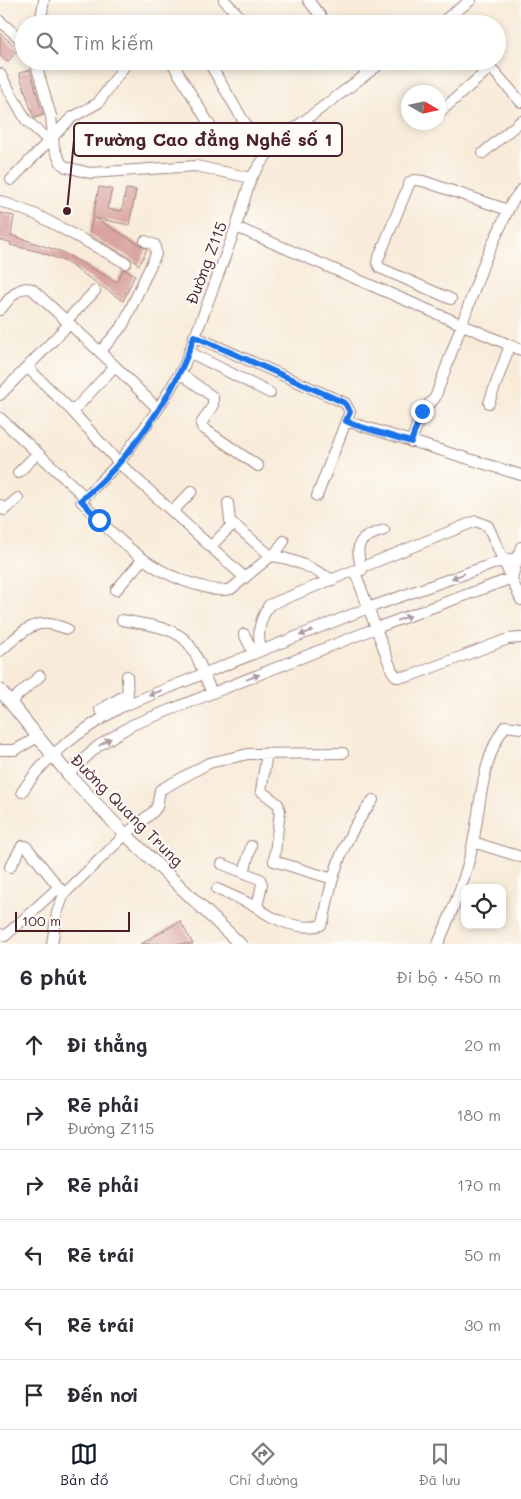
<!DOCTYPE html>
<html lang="vi">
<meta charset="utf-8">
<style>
body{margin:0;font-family:Mali,sans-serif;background:#f7f7f7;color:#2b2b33}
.controls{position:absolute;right:15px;bottom:15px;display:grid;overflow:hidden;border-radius:10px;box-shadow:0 2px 8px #0003}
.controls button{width:45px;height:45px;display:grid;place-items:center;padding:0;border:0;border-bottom:1px solid #e1e1e2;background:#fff;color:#2b2b33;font:25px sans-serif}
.compass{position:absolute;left:401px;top:85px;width:45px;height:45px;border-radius:50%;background:#fff;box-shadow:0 2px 8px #0003;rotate:99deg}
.scale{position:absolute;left:15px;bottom:12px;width:115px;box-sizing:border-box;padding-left:5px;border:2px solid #4a1f2b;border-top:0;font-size:14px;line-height:18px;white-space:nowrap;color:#4a1f2b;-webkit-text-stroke:4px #fdfcf7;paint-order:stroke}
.stop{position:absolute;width:15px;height:15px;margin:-11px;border:4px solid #1a73e8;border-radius:50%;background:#fff}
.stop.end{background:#1a73e8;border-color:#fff;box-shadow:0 1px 5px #0008}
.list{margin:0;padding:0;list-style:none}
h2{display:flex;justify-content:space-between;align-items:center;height:65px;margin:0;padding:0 20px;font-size:21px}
h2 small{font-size:16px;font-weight:400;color:#7c7c81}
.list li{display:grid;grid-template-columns:32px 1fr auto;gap:15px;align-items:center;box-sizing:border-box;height:70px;padding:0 20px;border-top:1px solid #e1e1e2}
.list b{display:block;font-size:19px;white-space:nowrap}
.list p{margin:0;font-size:16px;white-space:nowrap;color:#7c7c81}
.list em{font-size:16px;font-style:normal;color:#7c7c81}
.icon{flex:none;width:28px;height:28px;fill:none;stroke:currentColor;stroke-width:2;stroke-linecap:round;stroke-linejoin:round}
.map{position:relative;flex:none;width:521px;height:944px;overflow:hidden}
.search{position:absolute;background:#fff;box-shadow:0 2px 8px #0003;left:15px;right:15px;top:15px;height:55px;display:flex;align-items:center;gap:12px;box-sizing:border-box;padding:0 18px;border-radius:28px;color:#7c7c81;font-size:19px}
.sheet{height:485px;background:#fff}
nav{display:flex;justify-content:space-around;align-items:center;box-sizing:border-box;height:70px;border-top:1px solid #e1e1e2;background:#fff;font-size:14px;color:#7c7c81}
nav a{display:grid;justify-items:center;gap:2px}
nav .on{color:#111827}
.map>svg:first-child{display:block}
.building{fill:#d9a4a0}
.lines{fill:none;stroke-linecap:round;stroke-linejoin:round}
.minor-casing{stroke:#a18582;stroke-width:12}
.major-casing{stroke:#a18582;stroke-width:14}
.minor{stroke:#fff;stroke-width:10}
.major{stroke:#fff;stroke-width:12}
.oneway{fill:#ae9aa0}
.route{stroke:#1a73e8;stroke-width:6}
.labels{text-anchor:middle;stroke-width:4;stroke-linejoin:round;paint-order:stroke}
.street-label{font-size:16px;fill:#4a1f2b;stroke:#fdfcf7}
.leader{fill:none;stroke:#4a1f2b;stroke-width:2}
.callout-dot{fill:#4a1f2b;stroke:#fdfcf7;stroke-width:2}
.callout{fill:#fdfcf7;stroke:#4a1f2b;stroke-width:2}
.callout-label{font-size:18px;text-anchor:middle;font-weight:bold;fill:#4a1f2b}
</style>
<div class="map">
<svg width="521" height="944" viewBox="0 0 521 944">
<rect width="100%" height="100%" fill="#fdfcf7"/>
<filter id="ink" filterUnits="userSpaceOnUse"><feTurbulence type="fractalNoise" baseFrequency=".02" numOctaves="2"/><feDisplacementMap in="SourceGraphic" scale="10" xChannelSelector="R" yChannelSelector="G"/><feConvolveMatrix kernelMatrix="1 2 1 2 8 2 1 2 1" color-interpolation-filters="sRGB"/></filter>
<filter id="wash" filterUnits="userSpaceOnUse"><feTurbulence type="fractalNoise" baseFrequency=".0096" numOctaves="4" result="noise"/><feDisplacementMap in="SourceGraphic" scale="20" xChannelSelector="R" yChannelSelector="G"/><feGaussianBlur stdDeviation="1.12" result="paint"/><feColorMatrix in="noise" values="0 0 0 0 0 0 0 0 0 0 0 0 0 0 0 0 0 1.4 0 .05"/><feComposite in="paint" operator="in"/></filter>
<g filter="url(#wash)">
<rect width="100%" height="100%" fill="#f8ebd9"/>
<g id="blocks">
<path class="building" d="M0,33L18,49L8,62L0,55Z
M30,70L43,115L34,118L19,73Z
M99,187L112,189L107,209L122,211L126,189L136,190L129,225L95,218L147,249L139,265L129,257L89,235Z
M0,213L14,216L11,235L62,252L117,282L123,269L135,275L123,301L66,262L41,252L10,245L11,242L0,240Z
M180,921L193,944H141Z"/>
</g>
</g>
<g filter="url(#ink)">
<use href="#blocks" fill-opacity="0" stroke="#a18582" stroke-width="1"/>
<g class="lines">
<defs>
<path id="minor" d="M224,0L247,24
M308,0L327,24
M0,21L18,37L24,45
M40,24L44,0
M439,24L471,0
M35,61L51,116L54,148L61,163L66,167L90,173L196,166L251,178
M171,61L217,137L221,138L242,125L243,120
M208,61L243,120L268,154
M357,61L366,73
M485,61L521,102
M0,74L26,120L49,141
M440,112L491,67
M483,153L521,121
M11,180L71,118L98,103L128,61
M0,201L37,215L126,263
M236,227L521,350
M451,299L380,268L377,262L410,182L414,180L423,181L508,210
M0,310C9,300 17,285 32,289L115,366L158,409
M67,320L95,291
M194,336L345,403L350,412L346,421L521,475
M100,352L123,325L156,254L155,245L145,241
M189,352L270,393
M27,367L71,410L75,409L115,366
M180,373L213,397V405L201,424L203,428L258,466
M0,395L70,323
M489,403L510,345
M71,410L119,463L245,578
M0,418L85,497
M411,442L422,411L435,398L485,260L512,202L521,190
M18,473L37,454
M317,496L346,421
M228,503L230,521L271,556
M0,505L4,510L18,498
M173,511L192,491
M211,546L233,524
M273,556L284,541
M362,570C354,543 358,538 384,530
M355,572L392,671L397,677L410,676L508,639L521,638
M512,578L521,547
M333,580C313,569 294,558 271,556L231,589C220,592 211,589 201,586C150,574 115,537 81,501L119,463L158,409L184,366L236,227L251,178L261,163L276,142L384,61
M116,590L143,559
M122,620C142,624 174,626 188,643C199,657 205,678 212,693
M244,634L254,654
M0,651C25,631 33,615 67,629
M261,651C257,632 259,622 269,605L476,521L488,526L521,600
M127,676L128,700
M10,702L40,676
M100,710L127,694
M0,750H15L38,737
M267,753L261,791L278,804L280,811L274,861L333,879
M68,774L98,746L132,725L376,628L512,578
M22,792C46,754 83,729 121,707L368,608L504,560L518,558
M473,842L521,857
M222,864L260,879L262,884L257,907C272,920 301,931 321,925L324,919C332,872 344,837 373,800
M10,867L22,846H26L64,894
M244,873L251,846
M217,889L257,907
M0,934L5,936L59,887
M52,944L57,913L64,894L126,834L153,812L157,807L160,790L209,763L248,754L343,753
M438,944C452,912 466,878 473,843C481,804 481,761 505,726L521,728"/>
<path id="major" d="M0,690L68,774L122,831L240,944"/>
</defs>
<use href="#minor" class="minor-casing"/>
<use href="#major" class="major-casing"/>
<use href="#minor" class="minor"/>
<use href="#major" class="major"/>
</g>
<defs><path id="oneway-solid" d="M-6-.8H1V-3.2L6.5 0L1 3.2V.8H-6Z" transform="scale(1.25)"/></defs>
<g class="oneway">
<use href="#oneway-solid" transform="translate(458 576) rotate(160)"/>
<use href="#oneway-solid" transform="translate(404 618) rotate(-20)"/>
<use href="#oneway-solid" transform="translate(306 633) rotate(158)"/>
<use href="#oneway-solid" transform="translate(253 677) rotate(-22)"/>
<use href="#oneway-solid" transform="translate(155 693) rotate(158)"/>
<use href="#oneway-solid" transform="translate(105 742) rotate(-32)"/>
</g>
</g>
<g class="lines" filter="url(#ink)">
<path class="route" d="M99,520L81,500C125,465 178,391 194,336L345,403L350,412L346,421L355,425L411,442L422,411"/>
</g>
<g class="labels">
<g class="street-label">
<text transform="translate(206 263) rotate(-69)" y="6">Đường Z115</text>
<text transform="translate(127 810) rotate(45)" y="6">Đường Quang Trung</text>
</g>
</g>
<path class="leader" d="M67 211L74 140"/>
<circle class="callout-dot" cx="67" cy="211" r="5"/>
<rect class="callout" x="74" y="123" width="268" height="33" rx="5"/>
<g class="callout-label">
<text x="208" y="146">Trường Cao đẳng Nghề số 1</text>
</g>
</svg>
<div class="controls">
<button><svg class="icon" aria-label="locate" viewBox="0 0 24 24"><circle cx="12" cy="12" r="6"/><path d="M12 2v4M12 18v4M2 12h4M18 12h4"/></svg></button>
</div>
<svg class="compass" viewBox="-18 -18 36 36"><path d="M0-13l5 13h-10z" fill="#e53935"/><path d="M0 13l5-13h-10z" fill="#7c7c81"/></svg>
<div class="scale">100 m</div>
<div class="stop" style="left:99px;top:520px"></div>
<div class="stop end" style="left:422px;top:411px"></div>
<div class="search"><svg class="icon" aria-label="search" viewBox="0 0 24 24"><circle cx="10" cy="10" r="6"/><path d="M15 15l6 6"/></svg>Tìm kiếm</div>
</div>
<section class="sheet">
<h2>6 phút<small>Đi bộ · 450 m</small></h2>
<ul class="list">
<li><svg class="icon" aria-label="ahead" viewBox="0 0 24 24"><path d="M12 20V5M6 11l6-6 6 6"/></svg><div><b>Đi thẳng</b></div><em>20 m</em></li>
<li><svg class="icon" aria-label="right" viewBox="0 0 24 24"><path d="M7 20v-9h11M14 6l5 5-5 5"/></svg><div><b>Rẽ phải</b><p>Đường Z115</p></div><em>180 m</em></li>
<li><svg class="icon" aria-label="right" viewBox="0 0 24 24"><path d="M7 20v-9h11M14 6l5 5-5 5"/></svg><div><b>Rẽ phải</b></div><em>170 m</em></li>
<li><svg class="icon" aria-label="left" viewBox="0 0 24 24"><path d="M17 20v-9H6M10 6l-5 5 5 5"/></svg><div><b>Rẽ trái</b></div><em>50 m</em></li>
<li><svg class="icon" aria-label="left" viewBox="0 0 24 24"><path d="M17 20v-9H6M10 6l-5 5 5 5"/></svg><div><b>Rẽ trái</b></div><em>30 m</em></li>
<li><svg class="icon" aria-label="arrive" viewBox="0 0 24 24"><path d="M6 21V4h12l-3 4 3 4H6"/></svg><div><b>Đến nơi</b></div></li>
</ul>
</section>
<nav>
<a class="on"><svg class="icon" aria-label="map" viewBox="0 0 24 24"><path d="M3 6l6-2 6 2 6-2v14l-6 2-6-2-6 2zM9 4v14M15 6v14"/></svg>Bản đồ</a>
<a><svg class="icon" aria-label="directions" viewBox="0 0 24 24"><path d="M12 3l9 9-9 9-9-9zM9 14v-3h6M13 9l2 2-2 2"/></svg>Chỉ đường</a>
<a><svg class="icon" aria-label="saved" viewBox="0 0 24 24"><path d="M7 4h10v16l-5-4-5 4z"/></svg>Đã lưu</a>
</nav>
